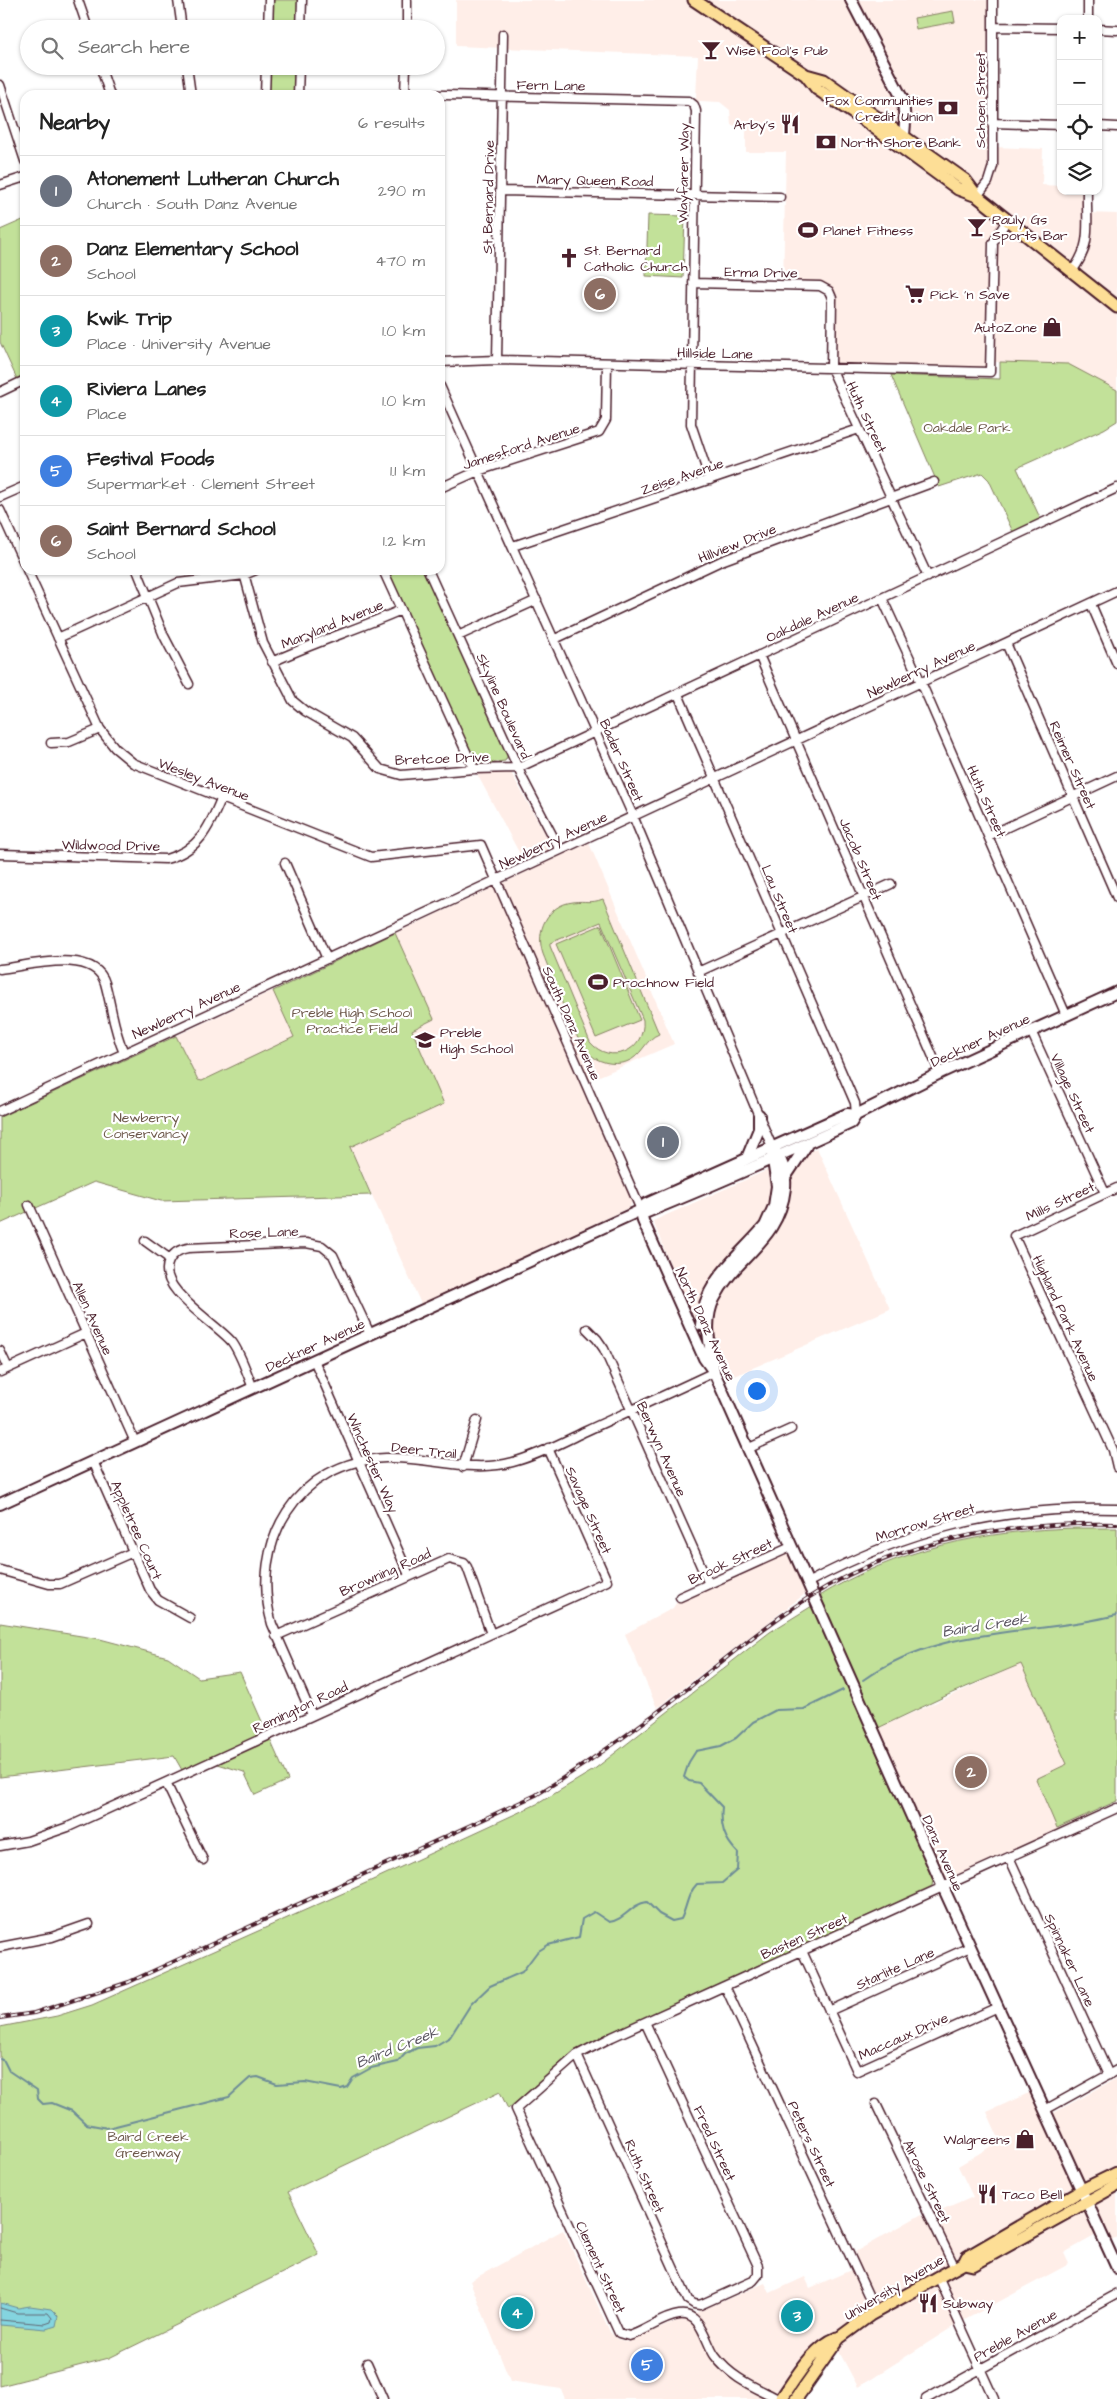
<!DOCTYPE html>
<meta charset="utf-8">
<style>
body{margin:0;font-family:"Architects Daughter",sans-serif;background:#f6f6f6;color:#222}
.controls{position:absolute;right:15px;top:15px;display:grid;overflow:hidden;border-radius:10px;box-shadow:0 1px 4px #0004}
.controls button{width:45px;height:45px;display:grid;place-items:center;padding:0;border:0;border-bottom:1px solid #e0e0e0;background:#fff;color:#222;font:25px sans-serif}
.you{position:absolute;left:756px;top:1390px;width:18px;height:18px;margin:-12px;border:4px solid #fff;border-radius:50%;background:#1a73e8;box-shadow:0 0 0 8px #1a73e833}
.badge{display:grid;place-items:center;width:32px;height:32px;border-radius:50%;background:#4a1f2b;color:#fff;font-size:16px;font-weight:700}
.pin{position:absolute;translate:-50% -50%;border:2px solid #fff;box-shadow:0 1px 5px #0006}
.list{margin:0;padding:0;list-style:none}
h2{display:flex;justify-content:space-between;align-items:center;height:65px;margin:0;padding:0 20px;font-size:21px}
h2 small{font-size:16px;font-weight:400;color:#767676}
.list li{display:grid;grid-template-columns:32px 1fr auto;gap:15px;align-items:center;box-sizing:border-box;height:70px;padding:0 20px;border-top:1px solid #e0e0e0}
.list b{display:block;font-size:19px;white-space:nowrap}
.list p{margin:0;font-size:16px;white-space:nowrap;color:#767676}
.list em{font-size:16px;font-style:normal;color:#767676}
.icon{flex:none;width:28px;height:28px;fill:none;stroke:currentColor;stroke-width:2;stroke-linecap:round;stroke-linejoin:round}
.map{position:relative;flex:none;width:1117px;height:2399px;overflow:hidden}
.search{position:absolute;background:#fff;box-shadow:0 1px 4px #0004;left:20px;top:20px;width:425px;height:55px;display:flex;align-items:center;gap:12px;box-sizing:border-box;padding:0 18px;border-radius:28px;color:#767676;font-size:19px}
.panel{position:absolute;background:#fff;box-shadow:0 1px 4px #0004;left:20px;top:90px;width:425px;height:485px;border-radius:15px}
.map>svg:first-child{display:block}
.built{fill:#ffeee8}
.green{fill:#c2e199;stroke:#868062;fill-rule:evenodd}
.water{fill:#84d4df;stroke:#6d8c97}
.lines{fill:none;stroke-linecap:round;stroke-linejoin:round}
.shore{stroke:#616773;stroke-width:1}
.stream{stroke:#6d8c97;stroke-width:2}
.street-casing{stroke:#4a1f2b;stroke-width:11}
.secondary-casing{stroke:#4a1f2b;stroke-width:14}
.primary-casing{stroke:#4a1f2b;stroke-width:15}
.street{stroke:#fff;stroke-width:8}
.secondary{stroke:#fff;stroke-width:10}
.primary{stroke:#fdde96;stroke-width:11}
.rail-casing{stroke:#4a1f2b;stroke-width:4}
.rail{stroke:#fff;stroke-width:2;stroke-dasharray:5.5;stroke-linecap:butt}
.labels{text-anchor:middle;stroke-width:4.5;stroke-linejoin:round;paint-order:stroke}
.poi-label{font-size:14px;fill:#4a1f2b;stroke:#fff;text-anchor:start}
.street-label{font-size:14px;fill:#4a1f2b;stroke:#fff}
.park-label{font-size:14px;fill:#6e594c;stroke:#fff}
.water-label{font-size:15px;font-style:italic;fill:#5b5561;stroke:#fff}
</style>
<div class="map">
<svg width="1117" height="2399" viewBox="0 0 1117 2399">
<rect width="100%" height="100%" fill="#fff"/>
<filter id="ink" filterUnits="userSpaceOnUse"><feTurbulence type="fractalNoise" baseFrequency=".02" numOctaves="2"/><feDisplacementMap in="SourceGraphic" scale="10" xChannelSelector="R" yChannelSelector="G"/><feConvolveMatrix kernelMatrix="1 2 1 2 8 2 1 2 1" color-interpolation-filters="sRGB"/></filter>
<g filter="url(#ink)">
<path class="built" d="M456,0H993V147L1043,149L1042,185L1061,186V191H1087L1086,213L1117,214V390L1068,364L990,362V372L831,368L832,298L826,288L783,285L786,152H746V127L731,125L730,110L720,102L700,101L694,105L696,98L698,56L456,46Z
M510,771L558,857L589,843L674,1044L581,1084L632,1200L630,1207L421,1304L321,1082L267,1105L198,1080L176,1036L529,871L477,774Z
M817,1148L890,1309L727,1379L722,1361L694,1324L653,1221Z
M791,1547L810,1590L657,1708L625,1634L673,1608L680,1597Z
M1021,1664L1067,1764L1057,1827L1089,1813L1109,1812L943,1887L873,1721L879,1728Z
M1117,2078V2237L1111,2240L1107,2229L1064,2253L1069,2264L959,2323L858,2387L829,2333L806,2353L785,2380L774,2399H565L561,2389L510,2381L470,2281L563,2230L610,2332L617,2339L628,2342L765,2283L770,2293L805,2277L810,2288L860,2266L855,2252L922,2214L925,2218L973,2197L958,2166L1000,2141L987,2112L1031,2092L1043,2119Z"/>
<path class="green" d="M273,0H299L298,29H271Z
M953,11L955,22L916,29L914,18Z
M270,66H296L295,95H268Z
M648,215L685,216L683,278L646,276Z
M25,219V375L17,379L0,342V230Z
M1000,362L1068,364L1117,390V421L1104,429L1017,468L1041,520L1013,532L989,480L982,473L939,487L891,375L1000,379Z
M387,570H424L505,747L508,755L505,761L480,764L474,760Z
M603,899L659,1034C645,1039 642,1057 626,1062C612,1066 597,1062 587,1052C573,1037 552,976 543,954C535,931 547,905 573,902C586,900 590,904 603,899ZM601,922L643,1020C646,1051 610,1066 590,1042L550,946V943Z
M601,925L640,1020L596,1038L556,944Z
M395,933L434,1019L412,1030L444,1104L350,1147L371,1195L161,1201L94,1182L0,1224V1117L176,1036L198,1080L202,1081L294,1037L273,991Z
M1076,1528H1117V1801L1057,1828L1036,1779L1067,1764L1021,1664L952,1693L878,1728L873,1721L818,1597C895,1549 986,1530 1076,1528Z
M812,1606L933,1879L932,1886L591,2042L565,2059L508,2109L500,2092L288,2192L319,2255L109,2358L0,2386V2027L57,2016L92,2005L375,1879L539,1803L592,1771L770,1632Z
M0,1623L100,1639L168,1657L199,1678L240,1672L288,1780L255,1795L244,1772L205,1760L182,1770L174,1756L0,1777Z"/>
<path class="water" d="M0,2303L18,2308L30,2306L51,2309L58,2316L56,2326L46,2329L0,2325Z"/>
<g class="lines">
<path class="shore" d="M0,2308L17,2313H48L52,2318L51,2322L45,2324L0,2320"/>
<path class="stream" d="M863,1680C943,1624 1028,1637 1117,1615
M0,2059L4,2061L9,2071L37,2090L38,2099L43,2104L52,2103L72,2111L86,2124L108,2128L229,2097L250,2078L258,2077L277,2084L305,2082L341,2089L347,2087L353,2078L371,2068L398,2062L405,2054L417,2048L435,2046L450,2037L471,2004L490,1986L522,1972L537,1952L548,1945L579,1937L582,1919L594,1912L609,1922C625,1920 631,1904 647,1902L659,1914L672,1921L681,1919C687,1907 687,1894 697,1884L722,1883L737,1870L738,1853C724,1839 720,1826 722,1807L699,1783L689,1781L684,1777L689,1762L696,1751L721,1746L736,1738L753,1722L776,1710L804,1709L843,1690"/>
<defs>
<path id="street" d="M78,0L88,29
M178,0L182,29
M1088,19V0
M993,27L1061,28
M268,29L269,0
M301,29L302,0
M407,29V0
M1098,29L1117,30
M100,66L110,95
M187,66L191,95
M0,85L25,161
M405,94L689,101L694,105L696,111L691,424L710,480
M265,95L266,66
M298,95L299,66
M405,95L406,66
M992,123L1061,125
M1098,126L1117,127
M0,185L25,177
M500,191L780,197
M977,196L988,182L993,166V0
M1072,271C1093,245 1086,223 1087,191
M693,283L820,286L829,291L832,298L831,368L928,577
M497,360L503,34
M440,362L497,360L990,372L993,243L1007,220
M440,386L633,816L772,1147
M0,392L25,380
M440,488L478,471L599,432L606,420L607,363
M0,497L25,486
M0,510L25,565
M513,546L859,429
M27,570L100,729L115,748L133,763L371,857L481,845L641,1210
M137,570L164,636L189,684
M243,570L263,643L293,701L305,711L352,738L380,769L401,775L474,769L518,768L1117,488
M383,570L474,769
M428,570L523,779L560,850
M882,598L924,689L1066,1015
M1091,604L1117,664
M458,636L537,600
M58,638L178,583L244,575L256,570
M555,639L721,561L934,482
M1006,643L1117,898
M759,655L940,1073
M272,662C315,642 358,629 401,610
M678,694L855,1103L856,1115
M51,743L69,742L100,729
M988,836L1117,776
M0,854L166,859C199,850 209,828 221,799
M285,863L327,959
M0,969C28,966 94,947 105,983C112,1008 113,1028 124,1053
M698,972L891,884
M1031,1031L1105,1193
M0,1111L1117,591
M1117,1188L1014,1236L1113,1450L1117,1467
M29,1205L135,1442
M145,1241L170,1259
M587,1329L597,1339L604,1349L709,1584
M0,1351L8,1368
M314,1360L409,1575
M0,1372L86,1333
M253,1388C247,1374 241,1354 232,1342C216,1323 155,1288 169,1261C173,1253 180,1249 188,1248L306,1243L322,1246L333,1255L370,1334
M747,1449L791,1429
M93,1461L150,1590L158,1600L190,1618
M463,1467L477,1420
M0,1570L49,1584H60L133,1552
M807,1583C910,1528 1000,1506 1117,1509
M680,1597L791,1547
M276,1636L449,1559L464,1563L467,1567L491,1634
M312,1715L272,1624C249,1543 297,1461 386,1458C429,1456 470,1474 513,1462C539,1455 563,1442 586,1431C629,1411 672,1392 714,1372
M166,1783L203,1860
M0,1846L28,1841L68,1827L607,1581L548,1448
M1009,1857L1109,2075
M0,1947L52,1937L89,1924
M802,1951L857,2071L998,2007
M725,1986L876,2312
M829,2011L970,1947
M577,2055L688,2300L694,2304L700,2305L753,2281L758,2275V2266L645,2022
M876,2104L955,2268
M1045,2110L1117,2070
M938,2276L994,2399
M367,2363L383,2399
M778,2399C755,2387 731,2378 715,2356C705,2342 702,2312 679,2315C662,2317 646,2331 629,2336L619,2333L516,2109L577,2055L612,2037L1117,1808
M926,2399L1117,2294"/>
<path id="secondary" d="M851,0L903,100L905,123L904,135L899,142
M747,1158L759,1129V1115
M786,1176L806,1146
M641,1210L643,1221L704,1358L714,1372L943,1887L1117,2268
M641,1210L647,1212C716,1184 784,1154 851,1123L856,1115L940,1073L1117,992
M701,1325C704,1280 738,1258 765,1226L774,1206L777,1186L772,1154
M714,1370C710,1346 703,1322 714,1299C736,1255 779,1242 785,1188C786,1175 784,1163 776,1152
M0,1504L641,1210L646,1204L847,1114L856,1115"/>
<path id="primary" d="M694,0L806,75L817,89L868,123L958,189L977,196
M806,75L824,80L965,180L977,196L1117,307
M964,2263L973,2265L1117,2185
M781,2399C795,2379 813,2347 837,2338
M796,2399L839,2338L870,2315L964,2263L967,2257L1082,2190L1117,2173"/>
</defs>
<use href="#street" class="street-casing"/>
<use href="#secondary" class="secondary-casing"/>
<use href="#primary" class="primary-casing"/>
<use href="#street" class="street"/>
<use href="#secondary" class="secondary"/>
<use href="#primary" class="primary"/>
<defs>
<path id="rail" d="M0,2018L34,2013L129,1982L536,1795C590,1762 641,1726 691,1686C735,1651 779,1614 828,1586C916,1536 1017,1522 1117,1524"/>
</defs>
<use href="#rail" class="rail-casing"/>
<use href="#rail" class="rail"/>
</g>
</g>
<defs>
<symbol id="bar-bare" viewBox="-9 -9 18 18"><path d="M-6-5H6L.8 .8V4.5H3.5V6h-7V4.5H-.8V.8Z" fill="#4a1f2b" stroke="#fff" stroke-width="2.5" paint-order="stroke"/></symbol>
<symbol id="bank-bare" viewBox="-9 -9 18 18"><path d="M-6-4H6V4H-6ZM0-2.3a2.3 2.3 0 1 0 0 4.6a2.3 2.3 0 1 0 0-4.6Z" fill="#4a1f2b" stroke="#fff" stroke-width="2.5" paint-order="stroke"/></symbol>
<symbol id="restaurant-bare" viewBox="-9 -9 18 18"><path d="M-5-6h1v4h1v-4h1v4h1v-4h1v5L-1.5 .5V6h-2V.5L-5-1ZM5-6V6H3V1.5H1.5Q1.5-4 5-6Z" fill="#4a1f2b" stroke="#fff" stroke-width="2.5" paint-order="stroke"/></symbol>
<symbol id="stadium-bare" viewBox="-9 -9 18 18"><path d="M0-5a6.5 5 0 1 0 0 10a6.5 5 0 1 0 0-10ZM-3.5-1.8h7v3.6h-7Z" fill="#4a1f2b" stroke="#fff" stroke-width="2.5" paint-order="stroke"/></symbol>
<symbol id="church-bare" viewBox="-9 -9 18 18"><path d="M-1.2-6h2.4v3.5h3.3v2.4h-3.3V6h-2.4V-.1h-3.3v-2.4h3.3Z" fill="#4a1f2b" stroke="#fff" stroke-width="2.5" paint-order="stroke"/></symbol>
<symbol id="supermarket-bare" viewBox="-9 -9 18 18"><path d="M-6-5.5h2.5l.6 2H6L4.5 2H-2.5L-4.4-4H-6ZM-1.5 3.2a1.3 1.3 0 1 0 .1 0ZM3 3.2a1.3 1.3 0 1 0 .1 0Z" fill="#4a1f2b" stroke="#fff" stroke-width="2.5" paint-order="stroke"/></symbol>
<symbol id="shop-bare" viewBox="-9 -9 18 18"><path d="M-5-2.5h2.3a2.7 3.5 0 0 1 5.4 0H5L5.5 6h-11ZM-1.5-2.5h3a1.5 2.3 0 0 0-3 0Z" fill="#4a1f2b" stroke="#fff" stroke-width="2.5" paint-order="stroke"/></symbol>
<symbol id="school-bare" viewBox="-9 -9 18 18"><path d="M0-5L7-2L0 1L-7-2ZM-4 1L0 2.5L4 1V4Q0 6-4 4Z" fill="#4a1f2b" stroke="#fff" stroke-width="2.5" paint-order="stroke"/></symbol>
</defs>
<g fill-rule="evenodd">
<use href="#bar-bare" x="697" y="36" width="28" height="28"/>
<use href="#bank-bare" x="934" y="94" width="28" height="28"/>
<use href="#restaurant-bare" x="776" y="110" width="28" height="28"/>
<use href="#bank-bare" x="812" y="128" width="28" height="28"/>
<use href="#bar-bare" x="963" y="213" width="28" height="28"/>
<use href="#stadium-bare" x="794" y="216" width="28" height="28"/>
<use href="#church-bare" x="555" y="244" width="28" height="28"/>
<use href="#supermarket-bare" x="901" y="280" width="28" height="28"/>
<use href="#shop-bare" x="1038" y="313" width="28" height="28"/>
<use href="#stadium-bare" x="584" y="968" width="28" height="28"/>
<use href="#school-bare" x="411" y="1026" width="28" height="28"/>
<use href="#shop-bare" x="1011" y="2125" width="28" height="28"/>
<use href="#restaurant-bare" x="973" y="2180" width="28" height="28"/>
<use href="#restaurant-bare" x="914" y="2289" width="28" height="28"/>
</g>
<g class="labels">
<g class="poi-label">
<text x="726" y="55">Wise Fool's Pub</text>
<text x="933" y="105" text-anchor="end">Fox Communities<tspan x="933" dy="16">Credit Union</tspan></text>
<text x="775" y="129" text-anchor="end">Arby's</text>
<text x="841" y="147">North Shore Bank</text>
<text x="992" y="224">Pauly Gs<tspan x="992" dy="16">Sports Bar</tspan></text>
<text x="823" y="235">Planet Fitness</text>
<text x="584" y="255">St. Bernard<tspan x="584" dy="16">Catholic Church</tspan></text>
<text x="930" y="299">Pick 'n Save</text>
<text x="1037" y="332" text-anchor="end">AutoZone</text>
<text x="613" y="987">Prochnow Field</text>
<text x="440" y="1037">Preble<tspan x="440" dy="16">High School</tspan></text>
<text x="1010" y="2144" text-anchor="end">Walgreens</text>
<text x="1002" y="2199">Taco Bell</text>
<text x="943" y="2308">Subway</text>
</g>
<g class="street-label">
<text transform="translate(551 85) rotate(1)" y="5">Fern Lane</text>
<text transform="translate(980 100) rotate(-90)" y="5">Schoen Street</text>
<text transform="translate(683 173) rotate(-89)" y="5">Wayfarer Way</text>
<text transform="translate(595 180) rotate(1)" y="5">Mary Queen Road</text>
<text transform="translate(488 197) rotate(-89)" y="5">St Bernard Drive</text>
<text transform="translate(761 272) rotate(1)" y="5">Erma Drive</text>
<text transform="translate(715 353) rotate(1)" y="5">Hillside Lane</text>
<text transform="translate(867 417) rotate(65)" y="5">Huth Street</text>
<text transform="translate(521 446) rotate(-18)" y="5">Jamesford Avenue</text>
<text transform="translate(682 476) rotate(-19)" y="5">Zeise Avenue</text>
<text transform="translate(737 543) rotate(-22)" y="5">Hillview Drive</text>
<text transform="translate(812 617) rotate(-25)" y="5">Oakdale Avenue</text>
<text transform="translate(332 624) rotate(-22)" y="5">Maryland Avenue</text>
<text transform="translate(921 669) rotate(-25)" y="5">Newberry Avenue</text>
<text transform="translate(504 706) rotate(66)" y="5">Skyline Boulevard</text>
<text transform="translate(442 758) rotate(-2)" y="5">Bretcoe Drive</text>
<text transform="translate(622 760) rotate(66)" y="5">Bader Street</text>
<text transform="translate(1073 765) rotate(66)" y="5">Reimer Street</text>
<text transform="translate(204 779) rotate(21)" y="5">Wesley Avenue</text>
<text transform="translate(987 801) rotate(66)" y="5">Huth Street</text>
<text transform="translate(553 840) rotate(-25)" y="5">Newberry Avenue</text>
<text transform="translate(111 845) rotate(1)" y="5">Wildwood Drive</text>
<text transform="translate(861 859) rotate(67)" y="5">Jacob Street</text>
<text transform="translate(780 899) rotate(67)" y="5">Lau Street</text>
<text transform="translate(186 1010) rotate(-25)" y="5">Newberry Avenue</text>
<text transform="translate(572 1023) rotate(66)" y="5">South Danz Avenue</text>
<text transform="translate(980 1040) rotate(-25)" y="5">Deckner Avenue</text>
<text transform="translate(1073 1093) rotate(65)" y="5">Village Street</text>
<text transform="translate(1060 1201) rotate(-25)" y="5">Mills Street</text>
<text transform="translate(264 1232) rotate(-2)" y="5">Rose Lane</text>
<text transform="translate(93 1318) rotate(66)" y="5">Allen Avenue</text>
<text transform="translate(1066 1318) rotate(65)" y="5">Highland Park Avenue</text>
<text transform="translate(706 1324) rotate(65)" y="5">North Danz Avenue</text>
<text transform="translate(315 1345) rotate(-25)" y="5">Deckner Avenue</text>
<text transform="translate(662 1449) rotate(66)" y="5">Berwyn Avenue</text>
<text transform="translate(424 1450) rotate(6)" y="5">Deer Trail</text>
<text transform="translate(373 1463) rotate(66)" y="5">Winchester Way</text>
<text transform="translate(589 1510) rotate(66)" y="5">Savage Street</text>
<text transform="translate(925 1522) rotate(-17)" y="5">Morrow Street</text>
<text transform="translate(137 1530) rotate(66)" y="5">Appletree Court</text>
<text transform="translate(730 1561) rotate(-25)" y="5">Brook Street</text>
<text transform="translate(385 1572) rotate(-24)" y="5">Browning Road</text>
<text transform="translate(300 1707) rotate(-25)" y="5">Remington Road</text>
<text transform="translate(943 1853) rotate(66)" y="5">Danz Avenue</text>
<text transform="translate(804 1936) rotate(-24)" y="5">Basten Street</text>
<text transform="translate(1070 1960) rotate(65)" y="5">Spinnaker Lane</text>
<text transform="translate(895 1968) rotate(-24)" y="5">Starlite Lane</text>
<text transform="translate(903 2036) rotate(-24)" y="5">Maccaux Drive</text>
<text transform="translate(715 2143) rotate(65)" y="5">Fred Street</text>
<text transform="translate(812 2144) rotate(65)" y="5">Peters Street</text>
<text transform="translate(645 2176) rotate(66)" y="5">Ruth Street</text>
<text transform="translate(927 2181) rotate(64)" y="5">Alrose Street</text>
<text transform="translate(601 2267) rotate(65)" y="5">Clement Street</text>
<text transform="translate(894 2287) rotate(-31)" y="5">University Avenue</text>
<text transform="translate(1015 2335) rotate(-29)" y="5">Preble Avenue</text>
</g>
<g class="park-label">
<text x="967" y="432">Oakdale Park</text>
<text x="352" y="1017">Preble High School<tspan x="352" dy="16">Practice Field</tspan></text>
<text x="146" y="1122">Newberry<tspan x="146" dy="16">Conservancy</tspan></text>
<text x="148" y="2141">Baird Creek<tspan x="148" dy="16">Greenway</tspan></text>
</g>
<g class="water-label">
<text transform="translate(985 1625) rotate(-9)" y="5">Baird Creek</text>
<text transform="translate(397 2047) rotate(-22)" y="5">Baird Creek</text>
</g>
</g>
</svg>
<div class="controls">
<button>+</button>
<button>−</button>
<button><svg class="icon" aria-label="locate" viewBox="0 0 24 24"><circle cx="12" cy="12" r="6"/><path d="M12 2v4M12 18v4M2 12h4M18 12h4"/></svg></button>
<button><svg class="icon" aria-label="layers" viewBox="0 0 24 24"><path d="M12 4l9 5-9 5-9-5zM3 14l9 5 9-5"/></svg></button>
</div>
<div class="you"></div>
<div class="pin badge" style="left:663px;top:1142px;background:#6b7280">1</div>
<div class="pin badge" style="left:971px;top:1772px;background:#8d6e63">2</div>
<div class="pin badge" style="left:797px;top:2316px;background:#0f9aa8">3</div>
<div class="pin badge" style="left:517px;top:2313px;background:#0f9aa8">4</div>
<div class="pin badge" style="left:647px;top:2365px;background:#3f7fe0">5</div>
<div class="pin badge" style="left:600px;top:294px;background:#8d6e63">6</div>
<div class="search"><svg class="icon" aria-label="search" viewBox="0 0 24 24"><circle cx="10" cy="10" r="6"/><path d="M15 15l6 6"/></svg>Search here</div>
<section class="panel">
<h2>Nearby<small>6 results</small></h2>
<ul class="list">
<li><span class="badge" style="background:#6b7280">1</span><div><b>Atonement Lutheran Church</b><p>Church · South Danz Avenue</p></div><em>290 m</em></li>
<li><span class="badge" style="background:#8d6e63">2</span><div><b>Danz Elementary School</b><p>School</p></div><em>470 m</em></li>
<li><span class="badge" style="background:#0f9aa8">3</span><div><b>Kwik Trip</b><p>Place · University Avenue</p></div><em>1.0 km</em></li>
<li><span class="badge" style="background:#0f9aa8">4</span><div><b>Riviera Lanes</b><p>Place</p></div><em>1.0 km</em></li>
<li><span class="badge" style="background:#3f7fe0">5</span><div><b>Festival Foods</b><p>Supermarket · Clement Street</p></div><em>1.1 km</em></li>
<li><span class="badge" style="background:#8d6e63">6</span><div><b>Saint Bernard School</b><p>School</p></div><em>1.2 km</em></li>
</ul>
</section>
</div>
